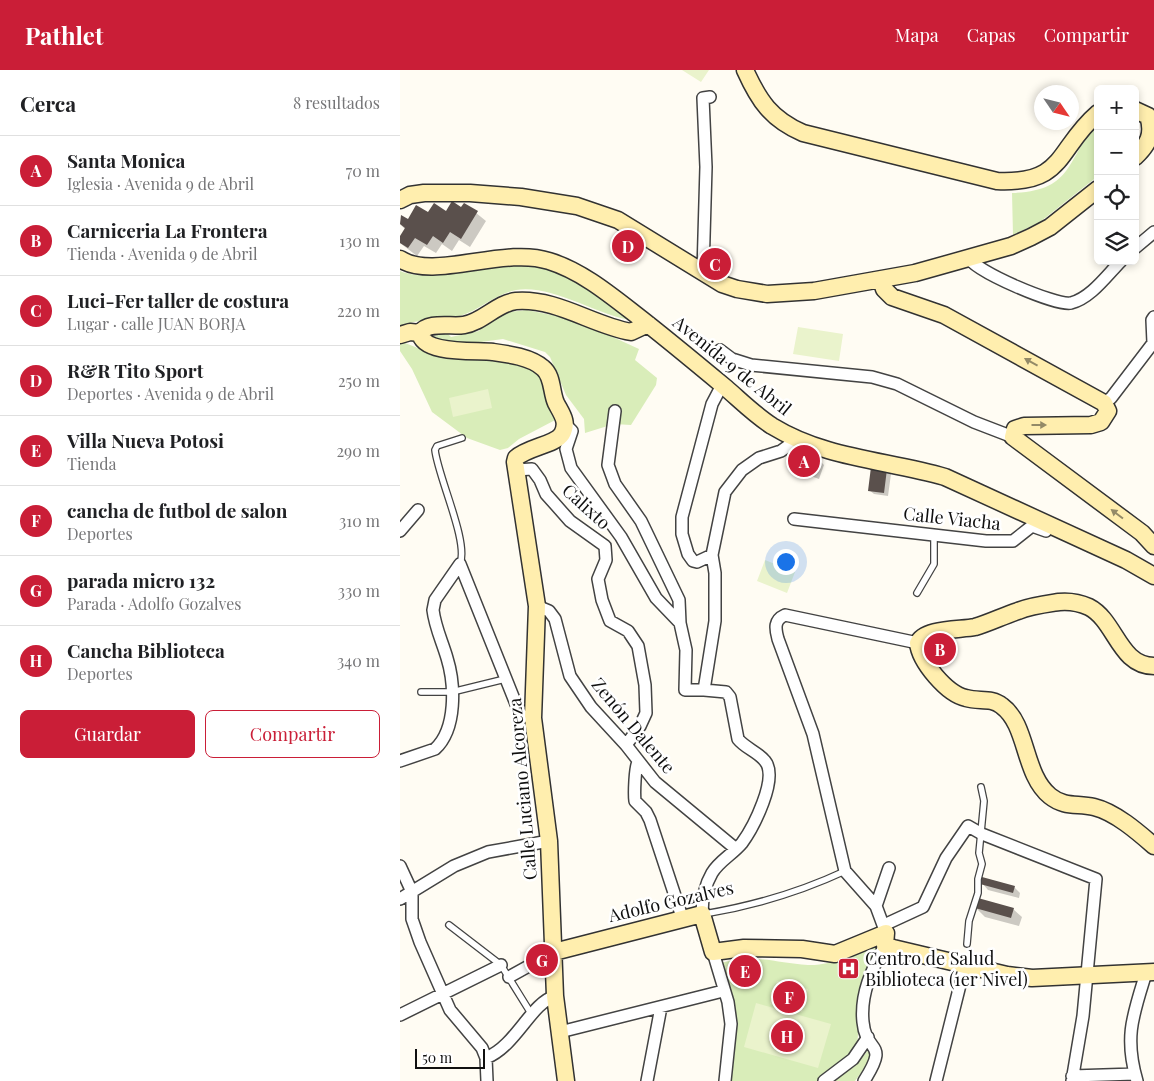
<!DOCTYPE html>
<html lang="es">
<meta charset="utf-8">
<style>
body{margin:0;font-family:"Playfair Display",serif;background:#f6f6f6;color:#202124}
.controls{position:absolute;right:15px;top:15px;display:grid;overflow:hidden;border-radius:8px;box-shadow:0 2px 8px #0003}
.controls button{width:45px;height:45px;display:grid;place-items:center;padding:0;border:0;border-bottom:1px solid #e0e0e0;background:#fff;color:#202124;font:25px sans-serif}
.compass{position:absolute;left:634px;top:15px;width:45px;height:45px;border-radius:50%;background:#fff;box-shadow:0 2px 8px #0003;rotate:125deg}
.scale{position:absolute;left:15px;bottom:12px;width:70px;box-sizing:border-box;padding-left:5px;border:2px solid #101010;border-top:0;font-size:14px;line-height:18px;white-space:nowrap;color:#101010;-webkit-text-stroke:4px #fff;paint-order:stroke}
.you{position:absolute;left:385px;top:491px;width:18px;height:18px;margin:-12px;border:4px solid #fff;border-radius:50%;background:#1a73e8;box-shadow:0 0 0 8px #1a73e833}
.badge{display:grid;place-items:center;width:32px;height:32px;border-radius:50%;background:#ca1e37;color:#fff;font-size:16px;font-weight:700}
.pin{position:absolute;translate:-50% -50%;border:2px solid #fff;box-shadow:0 1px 5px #0006}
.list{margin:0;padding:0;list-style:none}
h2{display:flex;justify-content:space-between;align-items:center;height:65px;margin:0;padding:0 20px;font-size:21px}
h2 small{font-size:16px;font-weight:400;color:#757577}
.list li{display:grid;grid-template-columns:32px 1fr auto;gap:15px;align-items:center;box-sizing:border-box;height:70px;padding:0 20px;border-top:1px solid #e0e0e0}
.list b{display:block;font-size:19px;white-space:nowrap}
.list p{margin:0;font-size:16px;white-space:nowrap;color:#757577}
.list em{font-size:16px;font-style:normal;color:#757577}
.actions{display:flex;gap:10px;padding:15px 20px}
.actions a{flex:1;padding:11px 0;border:1px solid #ca1e37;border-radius:8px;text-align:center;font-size:18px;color:#ca1e37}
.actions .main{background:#ca1e37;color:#fff}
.icon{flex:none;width:28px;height:28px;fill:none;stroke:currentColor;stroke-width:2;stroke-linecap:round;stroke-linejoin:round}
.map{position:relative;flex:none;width:754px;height:1011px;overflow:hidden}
header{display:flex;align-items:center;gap:30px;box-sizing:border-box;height:70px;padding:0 25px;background:#ca1e37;color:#fff}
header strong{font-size:24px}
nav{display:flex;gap:28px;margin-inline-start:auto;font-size:18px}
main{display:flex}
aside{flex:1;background:#fff}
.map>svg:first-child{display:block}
.green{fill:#d9edb9}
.pitch{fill:#eaf3cc}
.shadow{fill:#0003}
.building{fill:#5a504c}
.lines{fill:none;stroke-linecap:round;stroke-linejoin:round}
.lane-casing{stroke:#434343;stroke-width:8}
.street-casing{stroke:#434343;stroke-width:14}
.secondary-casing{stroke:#323232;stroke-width:19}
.lane{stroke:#fff;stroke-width:5.5}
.street{stroke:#fff;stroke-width:11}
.secondary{stroke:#ffeeae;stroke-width:16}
.oneway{fill:#938a67}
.labels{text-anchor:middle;stroke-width:5;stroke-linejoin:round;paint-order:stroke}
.street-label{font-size:18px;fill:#101010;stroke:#fff}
.poi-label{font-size:18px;fill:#101010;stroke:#fff;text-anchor:start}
</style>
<header>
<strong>Pathlet</strong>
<nav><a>Mapa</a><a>Capas</a><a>Compartir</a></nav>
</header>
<main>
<aside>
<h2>Cerca<small>8 resultados</small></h2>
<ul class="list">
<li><span class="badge">A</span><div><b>Santa Monica</b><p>Iglesia · Avenida 9 de Abril</p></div><em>70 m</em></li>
<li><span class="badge">B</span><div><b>Carniceria La Frontera</b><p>Tienda · Avenida 9 de Abril</p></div><em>130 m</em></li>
<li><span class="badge">C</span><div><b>Luci-Fer taller de costura</b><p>Lugar · calle JUAN BORJA</p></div><em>220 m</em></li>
<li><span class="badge">D</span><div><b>R&amp;R Tito Sport</b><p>Deportes · Avenida 9 de Abril</p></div><em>250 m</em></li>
<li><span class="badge">E</span><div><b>Villa Nueva Potosi</b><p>Tienda</p></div><em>290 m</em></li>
<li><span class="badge">F</span><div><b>cancha de futbol de salon</b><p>Deportes</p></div><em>310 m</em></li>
<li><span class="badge">G</span><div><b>parada micro 132</b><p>Parada · Adolfo Gozalves</p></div><em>330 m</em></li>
<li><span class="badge">H</span><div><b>Cancha Biblioteca</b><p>Deportes</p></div><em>340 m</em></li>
</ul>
<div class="actions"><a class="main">Guardar</a><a>Compartir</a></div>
</aside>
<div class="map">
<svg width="754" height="1011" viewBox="0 0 754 1011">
<rect width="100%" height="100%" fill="#fffcf3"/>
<path class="green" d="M698,53V106L640,152L613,165L612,123C675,121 665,89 698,53Z
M106,195C124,196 143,195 160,202C185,212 210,233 230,250C196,244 150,214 116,220C95,224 80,240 60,246C40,251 20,248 0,256V201C26,212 78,200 106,195Z
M127,240L176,250L239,279L235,290L257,308L256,315L231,355L214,354L185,363L184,349L166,325L150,287L145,282L103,269L59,275L37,272L33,266L47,263L51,267L79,261L81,257L109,242Z
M0,271L28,282L138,289L159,348L119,369L108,378L100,380L67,368L32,342L12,299L0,281Z
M478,875V885L459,950L457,978L419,1011H331C339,959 337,943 321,893C354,883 375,893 408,895C432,896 457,883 478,875Z
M471,977L474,985L455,1011H433L455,996Z"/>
<path class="pitch" d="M282,0H309L301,12Z
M398,257L443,264L439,291L393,284Z
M88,319L92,338L53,347L49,328Z
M365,490L395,502L387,523L357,511Z
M377,911L408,919L402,942L370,934Z
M356,933L431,954L418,998L344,977Z"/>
<path class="shadow" d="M65,134L86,151L70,177L59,170L52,181L42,174L36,183L24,176L17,186L0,173L5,159L0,154L2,147L8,151L28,144L62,139Z
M237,171L241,175L233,191L219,183Z
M324,192L328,196L327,206L312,201Z
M418,389L424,395L419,409L397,401L390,395Z
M487,400L491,404L488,426L474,424L469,420Z
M582,813L614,817L620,823L619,828L588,820Z
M576,838L613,839L622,847L619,856L585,847Z"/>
<path class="building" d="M52,131L61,137L64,133L78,141L61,169L50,162L43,173L33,166L27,175L15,168L8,178L0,173V166L5,158L0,154L1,145L8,149L16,135L28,142L34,133L46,141Z
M227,164L238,170L229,188L218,183Z
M307,186L324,191L323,203L307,197Z
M395,379L419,388L413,404L389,395Z
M471,397L487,399L484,423L468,421Z
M582,807L615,816L613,823L580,814Z
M578,828L614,838L611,848L575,838Z"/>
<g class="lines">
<defs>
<path id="lane" d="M60,494C69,472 38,407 35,380L37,376L62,368
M517,523L534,494V465
M21,622H52L105,609
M304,844C352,836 400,822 445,801
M49,855L101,895L132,945
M567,874L569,851L578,823V809L582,794L579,783L584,731L581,717"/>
<path id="street" d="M735,178L754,162
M568,187C574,201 656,236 671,233C691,228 707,205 721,191
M303,201L306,97L303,28L310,27
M320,280L332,289L351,295L472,307L497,314L574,352L613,367
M704,333L711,328L753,273L752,250L754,247
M215,341L208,395L215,414L241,451L279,530L280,553L286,580L285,620H304
M165,354L172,361L166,379L171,398L221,467L256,528L280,553
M116,400L132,399L140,410L146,424L170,451L205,476L206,490L198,509L202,530L210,551L228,561L238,576L245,615L246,643L240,656L226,675
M394,449L586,471H613L632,456L646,461
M0,461L18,440
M312,485L297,492L293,491L288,484L282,464V447L312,334L322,315
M60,494L118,639L121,645L133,648
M137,536L149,541L155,549L170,606L191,637L226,675L255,712L336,779
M0,691L35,679C57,659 55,614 47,588C42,571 35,557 33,540L35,530L60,494
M238,692C235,697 234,723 235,731L246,742L250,750L282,847
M0,796L12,822V849L20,872L50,940L82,978L86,988L87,1011
M0,829L54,796L88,782L149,771
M476,836L489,798
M302,844C302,830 305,815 312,803C319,791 333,784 342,773C353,758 379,708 365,691C358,682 345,678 338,669L330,627L326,622L304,620L315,551V503L312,485L325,422L342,400L359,388L381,381L388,376L393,368
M484,855L523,837L546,788L568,756L582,764L696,809L683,946L672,1011
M486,863L476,836L445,801L413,664L378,569C375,558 374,550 385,545L518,573
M313,882L328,932L331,954L325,1011
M109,907L154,882
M0,945L101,895
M160,962L323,921
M86,988C117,975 130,934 155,926
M672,1006L735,1004
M247,1011L261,937
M424,1011L453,989L468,967
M464,1011C490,970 466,985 463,952C460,924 472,899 485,875
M536,1011L565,895
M737,1011C724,967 733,945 746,903"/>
<path id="secondary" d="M345,0C359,31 371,49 403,63L597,111C666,114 656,79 698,43
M735,40L748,46C754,64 748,75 735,87
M0,130L10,125L24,123H70L121,127L177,136L218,150L322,214L337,219L367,224L383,223L414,221L515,203L611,176L631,167L650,157L698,119
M0,189C33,211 104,176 149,191C181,201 208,223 235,244C266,268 296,293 326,318C341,331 355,345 372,356C426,389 487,390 545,407L726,490L754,506
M481,209L484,219L492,227L544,245L704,333L708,341L701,352L691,355L624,356L615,359L613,367L742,463L754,476
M0,265L10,262L20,263
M754,596C719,596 716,551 689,537C680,533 669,531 659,532C646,534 630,536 618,541C603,546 589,553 575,557C560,560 524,558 518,573C520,592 547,624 566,628C579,632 591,627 602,636C628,655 623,704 650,726C665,738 677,733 694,737C715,742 738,762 754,776
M154,882L302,844L313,882L344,878L402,879L435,884L486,863L485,875L493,878L607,905L632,908L754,902
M166,1011L155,926L149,771L133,648L137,536L115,392L116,388C128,377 155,375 162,364C169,352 161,343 156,333C151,322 153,306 143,298C131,287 108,284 93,282C76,280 23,285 20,263C28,251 51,257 64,255C83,252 97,233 116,231C157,228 192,255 231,262L248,254"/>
</defs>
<use href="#lane" class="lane-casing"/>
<use href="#street" class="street-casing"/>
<use href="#secondary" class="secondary-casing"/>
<use href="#lane" class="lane"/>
<use href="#street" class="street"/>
<use href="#secondary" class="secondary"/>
</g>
<defs><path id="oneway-solid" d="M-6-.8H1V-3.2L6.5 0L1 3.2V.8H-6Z" transform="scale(1.25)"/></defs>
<g class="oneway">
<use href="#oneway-solid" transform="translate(631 292) rotate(-151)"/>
<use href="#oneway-solid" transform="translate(639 355)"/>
<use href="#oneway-solid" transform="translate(717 444) rotate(-143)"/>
</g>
<defs>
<symbol id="hospital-square" viewBox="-11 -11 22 22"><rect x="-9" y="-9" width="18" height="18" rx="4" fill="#ca1e37" stroke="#fff"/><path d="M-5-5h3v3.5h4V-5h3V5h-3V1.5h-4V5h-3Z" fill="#fff"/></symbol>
</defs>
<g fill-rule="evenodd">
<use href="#hospital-square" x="436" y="886" width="25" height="25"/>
</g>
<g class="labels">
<g class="street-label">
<text transform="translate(332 296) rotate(39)" y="6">Avenida 9 de Abril</text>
<text transform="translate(186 437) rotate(42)" y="6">Calixto</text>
<text transform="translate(552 449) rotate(6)" y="6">Calle Viacha</text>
<text transform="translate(233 656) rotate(50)" y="6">Zenón Dalente</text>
<text transform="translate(123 719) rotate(-95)" y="6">Calle Luciano Alcoreza</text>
<text transform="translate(271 832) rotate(-13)" y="6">Adolfo Gozalves</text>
</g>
<g class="poi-label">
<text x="465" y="895">Centro de Salud<tspan x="465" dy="21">Biblioteca (1er Nivel)</tspan></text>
</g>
</g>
</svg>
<div class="controls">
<button>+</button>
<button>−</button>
<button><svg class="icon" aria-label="locate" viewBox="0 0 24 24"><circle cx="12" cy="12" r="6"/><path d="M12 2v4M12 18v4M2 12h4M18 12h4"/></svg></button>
<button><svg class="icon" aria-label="layers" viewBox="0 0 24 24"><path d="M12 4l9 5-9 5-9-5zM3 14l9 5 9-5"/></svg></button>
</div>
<svg class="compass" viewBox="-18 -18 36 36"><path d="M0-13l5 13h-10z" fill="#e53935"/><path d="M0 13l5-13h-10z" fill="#757577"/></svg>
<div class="scale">50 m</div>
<div class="you"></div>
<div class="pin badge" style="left:404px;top:391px">A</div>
<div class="pin badge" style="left:540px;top:579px">B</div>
<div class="pin badge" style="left:315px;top:194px">C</div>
<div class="pin badge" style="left:228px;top:176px">D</div>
<div class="pin badge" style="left:345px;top:901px">E</div>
<div class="pin badge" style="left:389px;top:927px">F</div>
<div class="pin badge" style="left:142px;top:890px">G</div>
<div class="pin badge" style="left:387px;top:966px">H</div>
</div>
</main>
